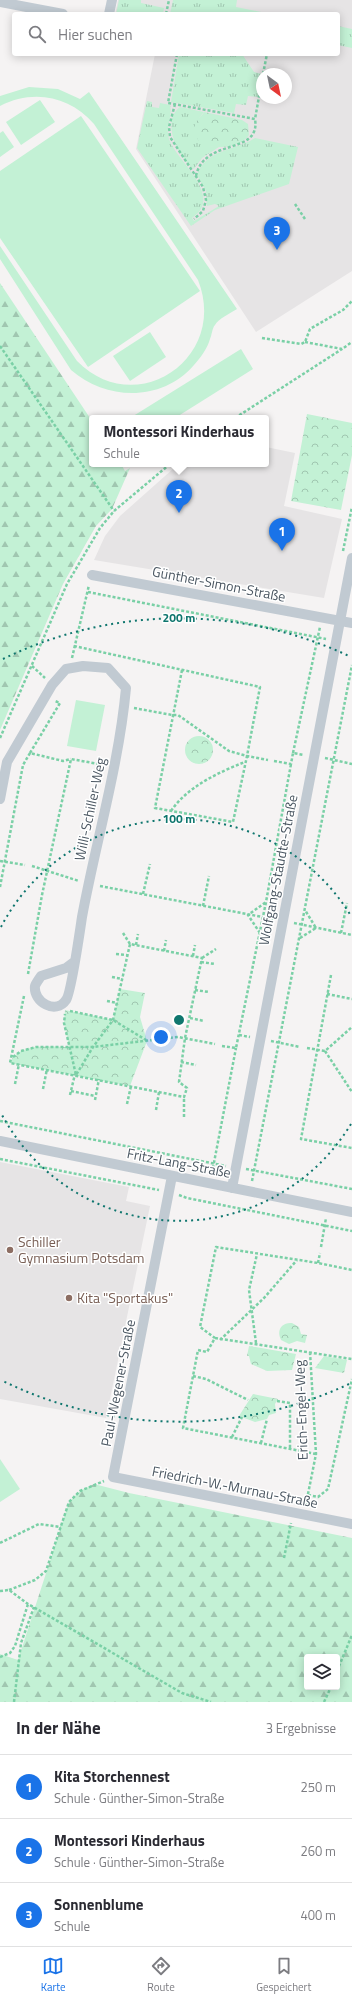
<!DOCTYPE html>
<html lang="de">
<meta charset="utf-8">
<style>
body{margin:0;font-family:"Titillium Web",sans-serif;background:#f7f7f7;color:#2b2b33}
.controls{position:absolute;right:12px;bottom:12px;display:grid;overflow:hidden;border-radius:4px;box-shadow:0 2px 10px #0003}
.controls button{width:36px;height:36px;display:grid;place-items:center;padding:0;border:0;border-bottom:1px solid #e1e1e2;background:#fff;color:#2b2b33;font:20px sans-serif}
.compass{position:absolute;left:256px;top:68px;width:36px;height:36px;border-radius:50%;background:#fff;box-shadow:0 2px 10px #0003;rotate:147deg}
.you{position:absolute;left:161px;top:1037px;width:14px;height:14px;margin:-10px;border:3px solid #fff;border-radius:50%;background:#1a73e8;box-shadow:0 0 0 6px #1a73e833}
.badge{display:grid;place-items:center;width:26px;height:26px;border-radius:50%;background:#1a73e8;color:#fff;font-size:13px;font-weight:700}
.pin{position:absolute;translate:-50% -33px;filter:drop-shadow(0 1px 2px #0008)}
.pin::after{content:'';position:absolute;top:21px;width:14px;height:12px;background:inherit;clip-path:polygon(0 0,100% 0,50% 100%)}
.popup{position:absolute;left:89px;top:415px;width:180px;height:52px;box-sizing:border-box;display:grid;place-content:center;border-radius:4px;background:#fff;filter:drop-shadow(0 1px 3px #0005);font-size:13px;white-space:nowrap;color:#7c7c81}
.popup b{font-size:15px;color:#2b2b33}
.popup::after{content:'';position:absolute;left:50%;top:100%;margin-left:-8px;border:8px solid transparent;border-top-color:#fff}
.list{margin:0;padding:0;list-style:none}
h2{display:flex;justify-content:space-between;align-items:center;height:52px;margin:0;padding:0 16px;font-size:17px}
h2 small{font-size:13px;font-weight:400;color:#7c7c81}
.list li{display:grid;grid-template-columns:26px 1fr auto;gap:12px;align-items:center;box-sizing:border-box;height:64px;padding:0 16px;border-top:1px solid #e1e1e2}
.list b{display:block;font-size:15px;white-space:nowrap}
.list p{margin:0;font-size:13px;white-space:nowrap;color:#7c7c81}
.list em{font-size:13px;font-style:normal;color:#7c7c81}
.icon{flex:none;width:22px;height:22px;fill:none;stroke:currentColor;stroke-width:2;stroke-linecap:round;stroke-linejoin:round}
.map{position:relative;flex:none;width:352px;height:1702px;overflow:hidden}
.search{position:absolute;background:#fff;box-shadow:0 2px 10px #0003;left:12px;right:12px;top:12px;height:44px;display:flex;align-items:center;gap:10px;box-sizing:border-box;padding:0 14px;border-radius:4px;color:#7c7c81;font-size:15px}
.sheet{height:244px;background:#fff}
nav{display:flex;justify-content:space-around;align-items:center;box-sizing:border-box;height:56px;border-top:1px solid #e1e1e2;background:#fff;font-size:11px;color:#7c7c81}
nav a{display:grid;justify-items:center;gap:2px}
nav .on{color:#1a73e8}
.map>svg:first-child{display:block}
.education{fill:#e6e4e5;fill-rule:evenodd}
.grass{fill:url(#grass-tufts)}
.forest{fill:url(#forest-firs);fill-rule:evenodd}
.park{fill:url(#park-crowns)}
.pitch{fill:#c3f1d5}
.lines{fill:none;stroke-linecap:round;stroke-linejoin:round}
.path{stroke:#7ad0a6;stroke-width:2.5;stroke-dasharray:3 2;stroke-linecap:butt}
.minor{stroke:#c1cad2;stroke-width:10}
.ring{fill:none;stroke:#0f766e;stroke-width:2;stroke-dasharray:2 4}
.education-dot{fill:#8d6e63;stroke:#fff;stroke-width:1.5}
.labels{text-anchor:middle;stroke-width:3;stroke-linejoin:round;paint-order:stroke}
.street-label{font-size:14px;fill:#4a5661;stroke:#fff}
.education-label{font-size:14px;fill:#785e54;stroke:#fff;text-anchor:start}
.centre{fill:#0f766e;stroke:#fff;stroke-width:2}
.ring-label{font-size:12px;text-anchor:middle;font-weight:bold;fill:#0f766e;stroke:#fff;stroke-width:3;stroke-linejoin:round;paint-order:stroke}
</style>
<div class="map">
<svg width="352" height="1702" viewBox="0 0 352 1702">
<defs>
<pattern id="grass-tufts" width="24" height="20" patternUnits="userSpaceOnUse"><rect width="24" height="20" fill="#c3f1d5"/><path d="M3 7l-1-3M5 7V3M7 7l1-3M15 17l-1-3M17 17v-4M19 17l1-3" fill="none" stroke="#a0c6b0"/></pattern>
<pattern id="forest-firs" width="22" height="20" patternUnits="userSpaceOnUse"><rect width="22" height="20" fill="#c3f1d5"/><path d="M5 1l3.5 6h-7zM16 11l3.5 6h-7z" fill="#a0c6b0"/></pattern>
<pattern id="park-crowns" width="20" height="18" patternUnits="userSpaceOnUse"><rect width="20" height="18" fill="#c3f1d5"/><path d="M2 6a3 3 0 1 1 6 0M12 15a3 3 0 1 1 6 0" fill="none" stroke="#a0c6b0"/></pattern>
</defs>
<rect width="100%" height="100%" fill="#f5f3f3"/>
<path class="education" d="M118,0H352V271L256,332L136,149L155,54H338V14H115ZM262,74H286V98H262Z
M266,447L295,453L284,506L342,519L324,598L94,560L105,536L120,516L174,468L180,464H266Z
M0,1162L129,1187L126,1201L150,1206L106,1418L0,1399Z"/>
<path class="grass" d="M119,0H141V3L164,8L163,14H116Z
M173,0H237L236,7L271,14H170Z
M338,26L352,29V48L338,45Z
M179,54H242L254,72L262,74L258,97L248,96L246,105L236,104L234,113L171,102Z
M147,101L152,102V107L159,108L160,103L170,105C173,117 165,127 169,139C177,162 225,196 192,218L194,221L219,206L215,204L207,206L206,191L197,175C206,149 235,151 255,138L298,147L289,184L215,210L191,226L137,148Z
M180,107L204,112L199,118L209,146L219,147L202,158L194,169C179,159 160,122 180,107Z"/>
<path class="forest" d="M0,283L92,421V464H121L125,471L130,468L112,509L96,526L63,584L0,730Z
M94,1484L129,1493L352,1538V1702H0V1654L18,1660L69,1502L80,1491ZM307,1657H337V1687H307Z"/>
<path class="park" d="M204,112L242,120L248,124L249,135C241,148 216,149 203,145C195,138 191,128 198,119C200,116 203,115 204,112Z
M307,414L352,423V455L341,510L291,501Z
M185 750a14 14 0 1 1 28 0a14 14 0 1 1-28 0Z
M120,989L145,993L140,1017L147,1041L130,1086L10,1063C18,1042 51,1047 69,1047L64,1023L65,1010L113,1020Z
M292,1323L299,1327L301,1334L307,1335L305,1343L297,1341L289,1344L281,1340C276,1330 282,1322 292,1323Z
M249,1346L296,1354L292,1370L267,1371L251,1364L249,1356H247Z
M324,1356L347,1360L344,1373L315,1368Z
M253,1394L278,1399L275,1404L276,1413L269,1415L267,1419L255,1422L239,1416Z"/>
<path class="pitch" d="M29,87L58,89L80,99L89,92L237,309C231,313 218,319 215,325C212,328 212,335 210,339C207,349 201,357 194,365C162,402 107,401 71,370L0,259V246L77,361C136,421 229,358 198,280L94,124C70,96 33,89 0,106V96Z
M40,100L55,122L21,145L6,122Z
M81,116L200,291L88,367L0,238V171Z
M3,131L14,147L0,157V133Z
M150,332L166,357L130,381L113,356Z
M241,349L253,369L175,418H130Z
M76,700L105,705L96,751L67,746Z
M0,1459L20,1489L0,1502Z"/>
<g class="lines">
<path class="path" d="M166,14L169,0
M177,54L168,103L255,119L262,80
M263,74L267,54
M175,104L169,127L170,137L203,187L206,200L203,211L194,219
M196,176C204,137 261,156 255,119
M295,204L305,219
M262,338L301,344L305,342L310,329L343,310L352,301
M305,342L342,349L352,342
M0,346L114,511
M235,418L342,349
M343,551L352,507
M88,592L326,639
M74,646L260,687L247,756L268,760
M72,658L89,585
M32,666L45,678
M134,708L172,715H178L229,751L247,756L233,822L155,808L182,670
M0,738L67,584L100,528L114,511L170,464
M30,753L60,703L55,701
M293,753L320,627
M325,758L352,764
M274,761L291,764L293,753L304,755
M171,811C187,787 219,772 245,762
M0,861L25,865
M32,866L79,881
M100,886L273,919
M0,887L23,765L30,753L63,761L71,759
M143,894L150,864
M203,906L209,876
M294,923L352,935
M123,933L130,944
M260,933L248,915L266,902
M341,933L347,903
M300,938L316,928L305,910
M136,945L138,934
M164,951L166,940
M116,954L127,955
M193,956L195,945
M202,958L216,949
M201,962L215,964
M28,974L42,895L71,759L104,765
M331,975L301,1139L352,1148
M112,977L122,979
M195,990L209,992
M327,994L352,999
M24,996L10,1063L184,1097L187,1088L179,1082L185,1038L202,958L130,944L113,1020L93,1047L76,1075L64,1023L65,1014
M107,1001L117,1003
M70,1011L113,1020L146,1040
M190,1018L204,1021
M239,1035L250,1037
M271,1041L300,1047
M222,1046L236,1048L266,902L291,764
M307,1048L325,1051L352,1027
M325,1051L352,1092
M13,1057L21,1051L36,1047H93L178,1037L215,1044
M181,1062L196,1065
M15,1084L19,1064
M43,1089L47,1069
M71,1091L95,1096
M70,1095L75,1074
M95,1100L99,1079
M127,1104L131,1086
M156,1110L159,1092
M184,1117V1097
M0,1121L226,1166
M0,1159L159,1190
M160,1163L162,1153
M246,1169L352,1189
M212,1173L236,1048
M252,1181L352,665
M179,1195L187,1198L352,1231
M321,1247L326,1218
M318,1263L320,1253
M215,1338L352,1359
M220,1340L264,1298L297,1260
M256,1343L249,1290L257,1254
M193,1376L206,1379L248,1400
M277,1401L290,1403V1448
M232,1437L242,1417
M261,1443L267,1419
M316,1454L183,1428L198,1350L207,1352L215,1338L200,1327L216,1247L318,1263L352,1270
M308,1495L318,1497L328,1489L352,1379
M306,1504L316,1454L310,1352
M0,1543L39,1524L61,1527
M284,1558L291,1523
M9,1590L35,1580L46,1571L69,1502L80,1491L104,1481
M0,1591L9,1590L28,1604L182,1693L211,1702
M0,1657L10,1653L15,1646L28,1604
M337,1671L352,1635
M14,1702L21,1643L34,1607
M324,1702L331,1687"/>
<path class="minor" d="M0,2L63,14
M109,14L112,0
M92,575L352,623
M0,799L7,762L52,685L66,669L83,666L108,668L126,688C119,765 96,841 82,917C80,930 71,994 66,1000C56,1015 33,1002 35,986C36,983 39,979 41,976L66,968L74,962
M0,1141L352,1212
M172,1176L113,1477L352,1524
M232,1188L352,558"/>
</g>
<g class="ring">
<path d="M351 1124A201 201 0 0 1 1 1113M1 927A201 201 0 0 1 351 916"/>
<path d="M349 1384A402 402 0 0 1 3 1381M3 659A402 402 0 0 1 349 656"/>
</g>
<g class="education-dot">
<circle cx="10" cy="1250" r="4"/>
<circle cx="69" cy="1298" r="4"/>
</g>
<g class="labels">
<g class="street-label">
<text transform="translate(219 584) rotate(11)" y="5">Günther-Simon-Straße</text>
<text transform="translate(90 809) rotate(-78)" y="5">Willi-Schiller-Weg</text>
<text transform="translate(278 870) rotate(-79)" y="5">Wolfgang-Staudte-Straße</text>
<text transform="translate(179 1163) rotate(11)" y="5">Fritz-Lang-Straße</text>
<text transform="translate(118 1383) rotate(-79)" y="5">Paul-Wegener-Straße</text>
<text transform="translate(301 1410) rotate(-92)" y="5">Erich-Engel-Weg</text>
<text transform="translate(235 1487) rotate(11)" y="5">Friedrich-W.-Murnau-Straße</text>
</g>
<g class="education-label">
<text x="18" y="1247">Schiller<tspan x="18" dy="16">Gymnasium Potsdam</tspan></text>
<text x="77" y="1303">Kita "Sportakus"</text>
</g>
</g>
<circle cx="179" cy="1020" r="6" class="centre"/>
<g class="ring-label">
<text x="179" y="622">200 m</text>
<text x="179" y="823">100 m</text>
</g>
</svg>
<div class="controls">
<button><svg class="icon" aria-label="layers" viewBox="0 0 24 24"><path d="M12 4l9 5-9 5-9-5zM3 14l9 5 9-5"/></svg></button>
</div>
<svg class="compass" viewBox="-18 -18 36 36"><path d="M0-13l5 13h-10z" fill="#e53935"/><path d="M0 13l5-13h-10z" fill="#7c7c81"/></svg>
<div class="you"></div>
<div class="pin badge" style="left:282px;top:551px">1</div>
<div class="pin badge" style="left:179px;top:513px">2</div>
<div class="popup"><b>Montessori Kinderhaus</b>Schule</div>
<div class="pin badge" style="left:277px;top:250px">3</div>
<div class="search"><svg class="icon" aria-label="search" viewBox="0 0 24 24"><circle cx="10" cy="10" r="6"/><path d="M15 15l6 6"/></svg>Hier suchen</div>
</div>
<section class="sheet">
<h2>In der Nähe<small>3 Ergebnisse</small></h2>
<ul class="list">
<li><span class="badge">1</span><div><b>Kita Storchennest</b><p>Schule · Günther-Simon-Straße</p></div><em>250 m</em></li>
<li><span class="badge">2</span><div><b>Montessori Kinderhaus</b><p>Schule · Günther-Simon-Straße</p></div><em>260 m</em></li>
<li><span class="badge">3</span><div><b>Sonnenblume</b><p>Schule</p></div><em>400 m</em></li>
</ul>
</section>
<nav>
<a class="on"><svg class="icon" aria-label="map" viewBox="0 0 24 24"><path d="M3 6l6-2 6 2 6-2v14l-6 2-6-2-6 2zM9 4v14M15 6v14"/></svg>Karte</a>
<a><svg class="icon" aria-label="directions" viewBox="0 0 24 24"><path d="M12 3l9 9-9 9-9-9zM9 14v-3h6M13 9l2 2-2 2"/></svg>Route</a>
<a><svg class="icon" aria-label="saved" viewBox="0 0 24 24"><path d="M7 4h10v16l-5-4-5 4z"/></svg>Gespeichert</a>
</nav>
